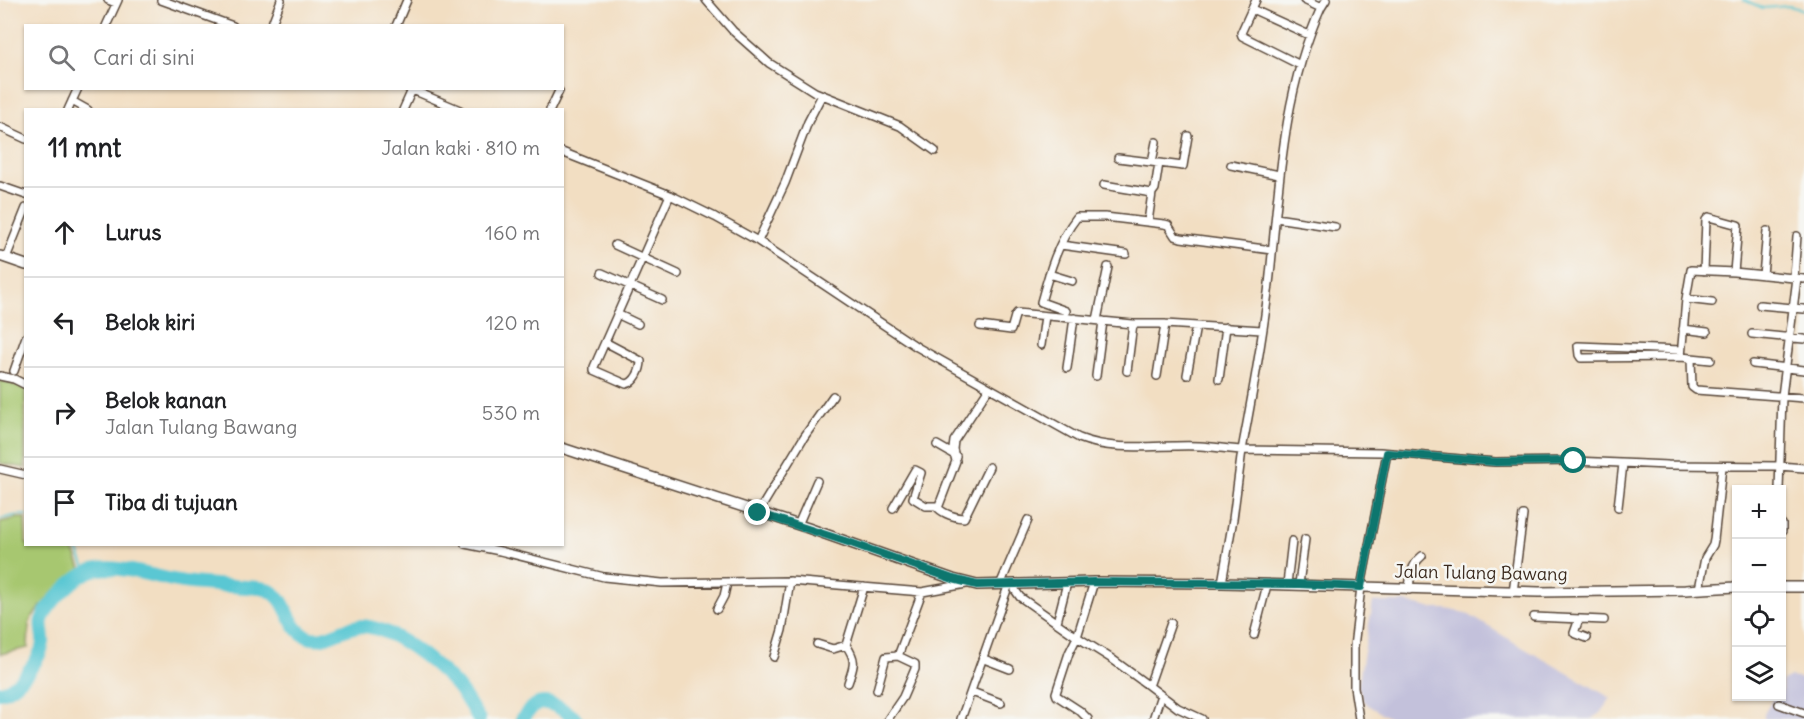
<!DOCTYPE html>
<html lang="id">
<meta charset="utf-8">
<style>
body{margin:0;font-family:Delius,sans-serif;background:#f6f6f6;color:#202124}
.controls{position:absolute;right:18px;bottom:18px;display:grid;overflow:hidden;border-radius:0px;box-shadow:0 2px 4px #0004}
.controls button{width:54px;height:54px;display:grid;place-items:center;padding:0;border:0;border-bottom:2px solid #e0e0e0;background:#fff;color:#202124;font:30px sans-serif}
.stop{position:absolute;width:18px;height:18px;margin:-14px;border:4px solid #0f766e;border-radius:50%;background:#fff}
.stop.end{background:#0f766e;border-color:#fff;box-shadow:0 2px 6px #0008}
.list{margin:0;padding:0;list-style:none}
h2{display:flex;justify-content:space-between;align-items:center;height:78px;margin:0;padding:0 24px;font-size:26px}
h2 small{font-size:20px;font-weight:400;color:#757577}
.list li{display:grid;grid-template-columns:39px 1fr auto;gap:18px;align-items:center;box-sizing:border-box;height:90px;padding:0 24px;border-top:2px solid #e0e0e0}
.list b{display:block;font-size:22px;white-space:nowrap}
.list p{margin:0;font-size:20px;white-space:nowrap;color:#757577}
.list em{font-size:20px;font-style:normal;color:#757577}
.icon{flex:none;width:33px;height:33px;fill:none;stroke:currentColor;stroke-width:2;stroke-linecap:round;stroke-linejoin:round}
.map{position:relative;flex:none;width:1804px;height:719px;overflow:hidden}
.search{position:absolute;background:#fff;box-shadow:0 2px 4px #0004;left:24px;top:24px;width:540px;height:66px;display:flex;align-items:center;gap:15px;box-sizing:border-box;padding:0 21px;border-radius:0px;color:#757577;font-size:22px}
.panel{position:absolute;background:#fff;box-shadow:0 2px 4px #0004;left:24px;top:108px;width:540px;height:438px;border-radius:0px}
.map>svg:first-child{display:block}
.industrial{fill:#c3c1db}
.green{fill:#a7c76f;stroke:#717846;stroke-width:1.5}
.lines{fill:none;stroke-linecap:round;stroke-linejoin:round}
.stream{stroke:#5ac7d3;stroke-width:2}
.river{stroke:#5ac7d3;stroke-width:14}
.street-casing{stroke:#564537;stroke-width:10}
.secondary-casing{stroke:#564537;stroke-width:12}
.street{stroke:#fff;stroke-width:7}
.secondary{stroke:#fff;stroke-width:9}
.route{stroke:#0f766e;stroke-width:8}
.labels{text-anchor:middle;stroke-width:5;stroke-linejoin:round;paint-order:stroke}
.street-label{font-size:18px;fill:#3b2a1e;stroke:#f6f6f2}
</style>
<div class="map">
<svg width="1804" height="719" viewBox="0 0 1804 719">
<rect width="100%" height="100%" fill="#f6f6f2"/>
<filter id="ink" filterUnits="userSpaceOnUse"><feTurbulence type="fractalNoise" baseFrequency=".0167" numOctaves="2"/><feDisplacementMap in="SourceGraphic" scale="12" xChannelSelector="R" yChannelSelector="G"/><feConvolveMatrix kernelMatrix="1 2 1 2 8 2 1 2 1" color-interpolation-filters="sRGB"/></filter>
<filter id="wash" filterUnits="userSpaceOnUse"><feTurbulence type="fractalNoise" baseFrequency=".008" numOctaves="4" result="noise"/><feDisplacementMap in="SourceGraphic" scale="24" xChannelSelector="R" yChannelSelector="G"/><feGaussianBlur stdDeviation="1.35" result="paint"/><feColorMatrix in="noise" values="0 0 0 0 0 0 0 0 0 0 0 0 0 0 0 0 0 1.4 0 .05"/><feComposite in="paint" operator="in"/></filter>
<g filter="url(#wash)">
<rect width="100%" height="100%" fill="#f2dec2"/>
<path class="industrial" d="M1373,602H1405L1433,609H1446L1466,613L1522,647L1611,698L1600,713L1591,719H1391L1369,706L1363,700L1358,686Z
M1790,677L1804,679V719H1764V714L1774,697L1782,696V681Z"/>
<path class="green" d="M0,380L25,389V468L0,463Z
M18,518H25L26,544L70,545L75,553L82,571L54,591L32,617L29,624L28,648L0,654V522Z"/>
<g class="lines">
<path class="stream" d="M1744,0L1763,8L1789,6L1804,10
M0,519L18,515H26
M73,544L78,551L87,573"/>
<path class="river" d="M0,692C17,690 41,659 43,643C44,636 40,627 42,620C48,603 72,580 88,572C112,561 152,577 178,581C200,585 223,585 246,587C253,588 262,587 268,590C289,598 286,627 308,637C325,644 343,626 361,626C393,627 434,662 456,685C465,695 471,708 479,719
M522,719C526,714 530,708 536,705C548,698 566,711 576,719"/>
</g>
</g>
<g filter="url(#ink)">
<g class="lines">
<defs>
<path id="street" d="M108,0L116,3
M161,0L233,26
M706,0L733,31L769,63L815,92L900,126L935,151
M1256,0L1241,33L1242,36L1300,65
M1304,0L1321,8C1283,91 1279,186 1270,275C1264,333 1253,392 1242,450L1380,452L1495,462L1574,461L1668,465L1780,466L1804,468
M1321,8L1326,0
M1252,9L1309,35
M106,26L118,0
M271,26L281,0
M396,26L407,0
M408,88L460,110
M72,101L88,110
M68,110L78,88
M403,110L412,90
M550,110L559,91
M0,127L26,139
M562,152L670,195L715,217L758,241L917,347L1079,438C1117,453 1160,444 1200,446C1214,447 1228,449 1242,450L1233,519L1222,583
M1118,158L1159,163L1155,189L1152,193
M1152,162L1156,142
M1159,163L1183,166L1188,136
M1231,165L1279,175
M1104,185L1152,193L1148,222
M0,186L26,195
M1276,218L1335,227
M758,241L785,183L808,122L822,95
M615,245L678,274
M1061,245L1126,254
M6,258L26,208
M1704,271L1706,220L1709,217L1738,225L1734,272
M602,273L662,300
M1049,274L1072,281
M1763,275L1767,231
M1794,277L1797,236
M1686,299L1712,302
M1760,305L1804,309
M1066,311L1041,302C1049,273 1058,241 1077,217H1105L1164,224L1168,225L1175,236L1181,238L1272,250
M617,314L638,324
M1097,320L1108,267
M980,326L1011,330L1015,316L1017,313L1133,324H1165L1262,330
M1683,329L1707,332
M1752,334L1804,339
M605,342L641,361C641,370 635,383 626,384L594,370V367L670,195
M1041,345L1045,316
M1681,350L1578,346L1579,355L1581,358L1681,357
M1691,359L1692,387L1696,390L1804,398
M1711,360L1681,357L1686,299L1691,270L1734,272L1804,279
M1753,364L1804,370
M1067,368L1074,318
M14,371L26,337
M1127,371L1133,324
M1187,375L1196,326
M0,376L14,379L26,385
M1096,376L1103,321
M1157,376L1165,324
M1219,379L1226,327
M989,388L954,441L953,449L956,461L938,508C944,514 956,518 964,518L989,467
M937,445L956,456
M0,469L26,475
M1779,490L1782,396L1797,278
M1618,507L1623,464
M893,508L915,470L921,473L913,498L926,506H938
M758,513L804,437L833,396
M1782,524V531
M798,525L817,481
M465,544L500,551L604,577L662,583L790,581L922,592L966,584
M1094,582L1077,637L1112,659L1149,686L1171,623
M1015,584V590L1020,597L1077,637L1069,653L1056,693L1057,696L1080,711L1088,719
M1287,584L1292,541
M1299,584L1305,539
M1000,585L1028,520
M1699,589L1705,558L1713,545L1714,540L1722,467
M1409,590C1410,576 1411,565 1422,556
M1513,592L1523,515
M717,609L724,596L727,583
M1534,617L1604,620
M1579,619L1574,633L1587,638
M1057,622L1067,583
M1254,635L1267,585
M817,644L833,649L846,645L864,587
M846,645C857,661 854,665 848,683
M774,657L782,630L790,581
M984,659L1010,669
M1149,686L1178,708L1202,719
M877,690L886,657L898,656
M972,692L1001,703
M1779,704L1804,713
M888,719L903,697L915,669V664L898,656L922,592
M961,719L1009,584
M1153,719L1161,695
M1359,719L1354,687V647L1361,587L1387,453"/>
<path id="secondary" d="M0,256L26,265
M562,448L808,528L953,579L977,585L1094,582L1222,583L1539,592L1685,590L1736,587
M1782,587H1804"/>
</defs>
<use href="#street" class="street-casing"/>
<use href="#secondary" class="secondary-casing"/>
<use href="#street" class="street"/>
<use href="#secondary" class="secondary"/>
</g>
</g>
<g class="lines" filter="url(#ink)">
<path class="route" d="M758,513L851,543L953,579L977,585L1094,582L1299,584L1361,587L1387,453L1496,462L1574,461"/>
</g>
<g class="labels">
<g class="street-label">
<text transform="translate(1481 573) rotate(1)" y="6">Jalan Tulang Bawang</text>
</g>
</g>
</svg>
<div class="controls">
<button>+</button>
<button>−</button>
<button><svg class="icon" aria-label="locate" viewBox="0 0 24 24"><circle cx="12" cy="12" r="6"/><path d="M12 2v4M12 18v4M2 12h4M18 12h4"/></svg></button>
<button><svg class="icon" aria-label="layers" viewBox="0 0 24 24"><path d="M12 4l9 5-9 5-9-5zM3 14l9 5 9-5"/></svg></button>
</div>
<div class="stop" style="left:1574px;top:461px"></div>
<div class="stop end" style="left:758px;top:513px"></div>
<div class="search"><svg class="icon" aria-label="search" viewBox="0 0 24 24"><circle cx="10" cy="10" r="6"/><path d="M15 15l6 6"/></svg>Cari di sini</div>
<section class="panel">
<h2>11 mnt<small>Jalan kaki · 810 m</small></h2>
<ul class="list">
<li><svg class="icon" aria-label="ahead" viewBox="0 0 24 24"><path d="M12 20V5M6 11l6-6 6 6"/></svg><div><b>Lurus</b></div><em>160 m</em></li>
<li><svg class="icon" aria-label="left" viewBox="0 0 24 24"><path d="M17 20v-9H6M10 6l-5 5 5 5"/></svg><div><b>Belok kiri</b></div><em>120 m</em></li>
<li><svg class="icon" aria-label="right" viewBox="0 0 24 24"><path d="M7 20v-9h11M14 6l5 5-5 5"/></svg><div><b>Belok kanan</b><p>Jalan Tulang Bawang</p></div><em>530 m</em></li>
<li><svg class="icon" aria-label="arrive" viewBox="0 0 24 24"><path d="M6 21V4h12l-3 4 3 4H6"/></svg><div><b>Tiba di tujuan</b></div></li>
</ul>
</section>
</div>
